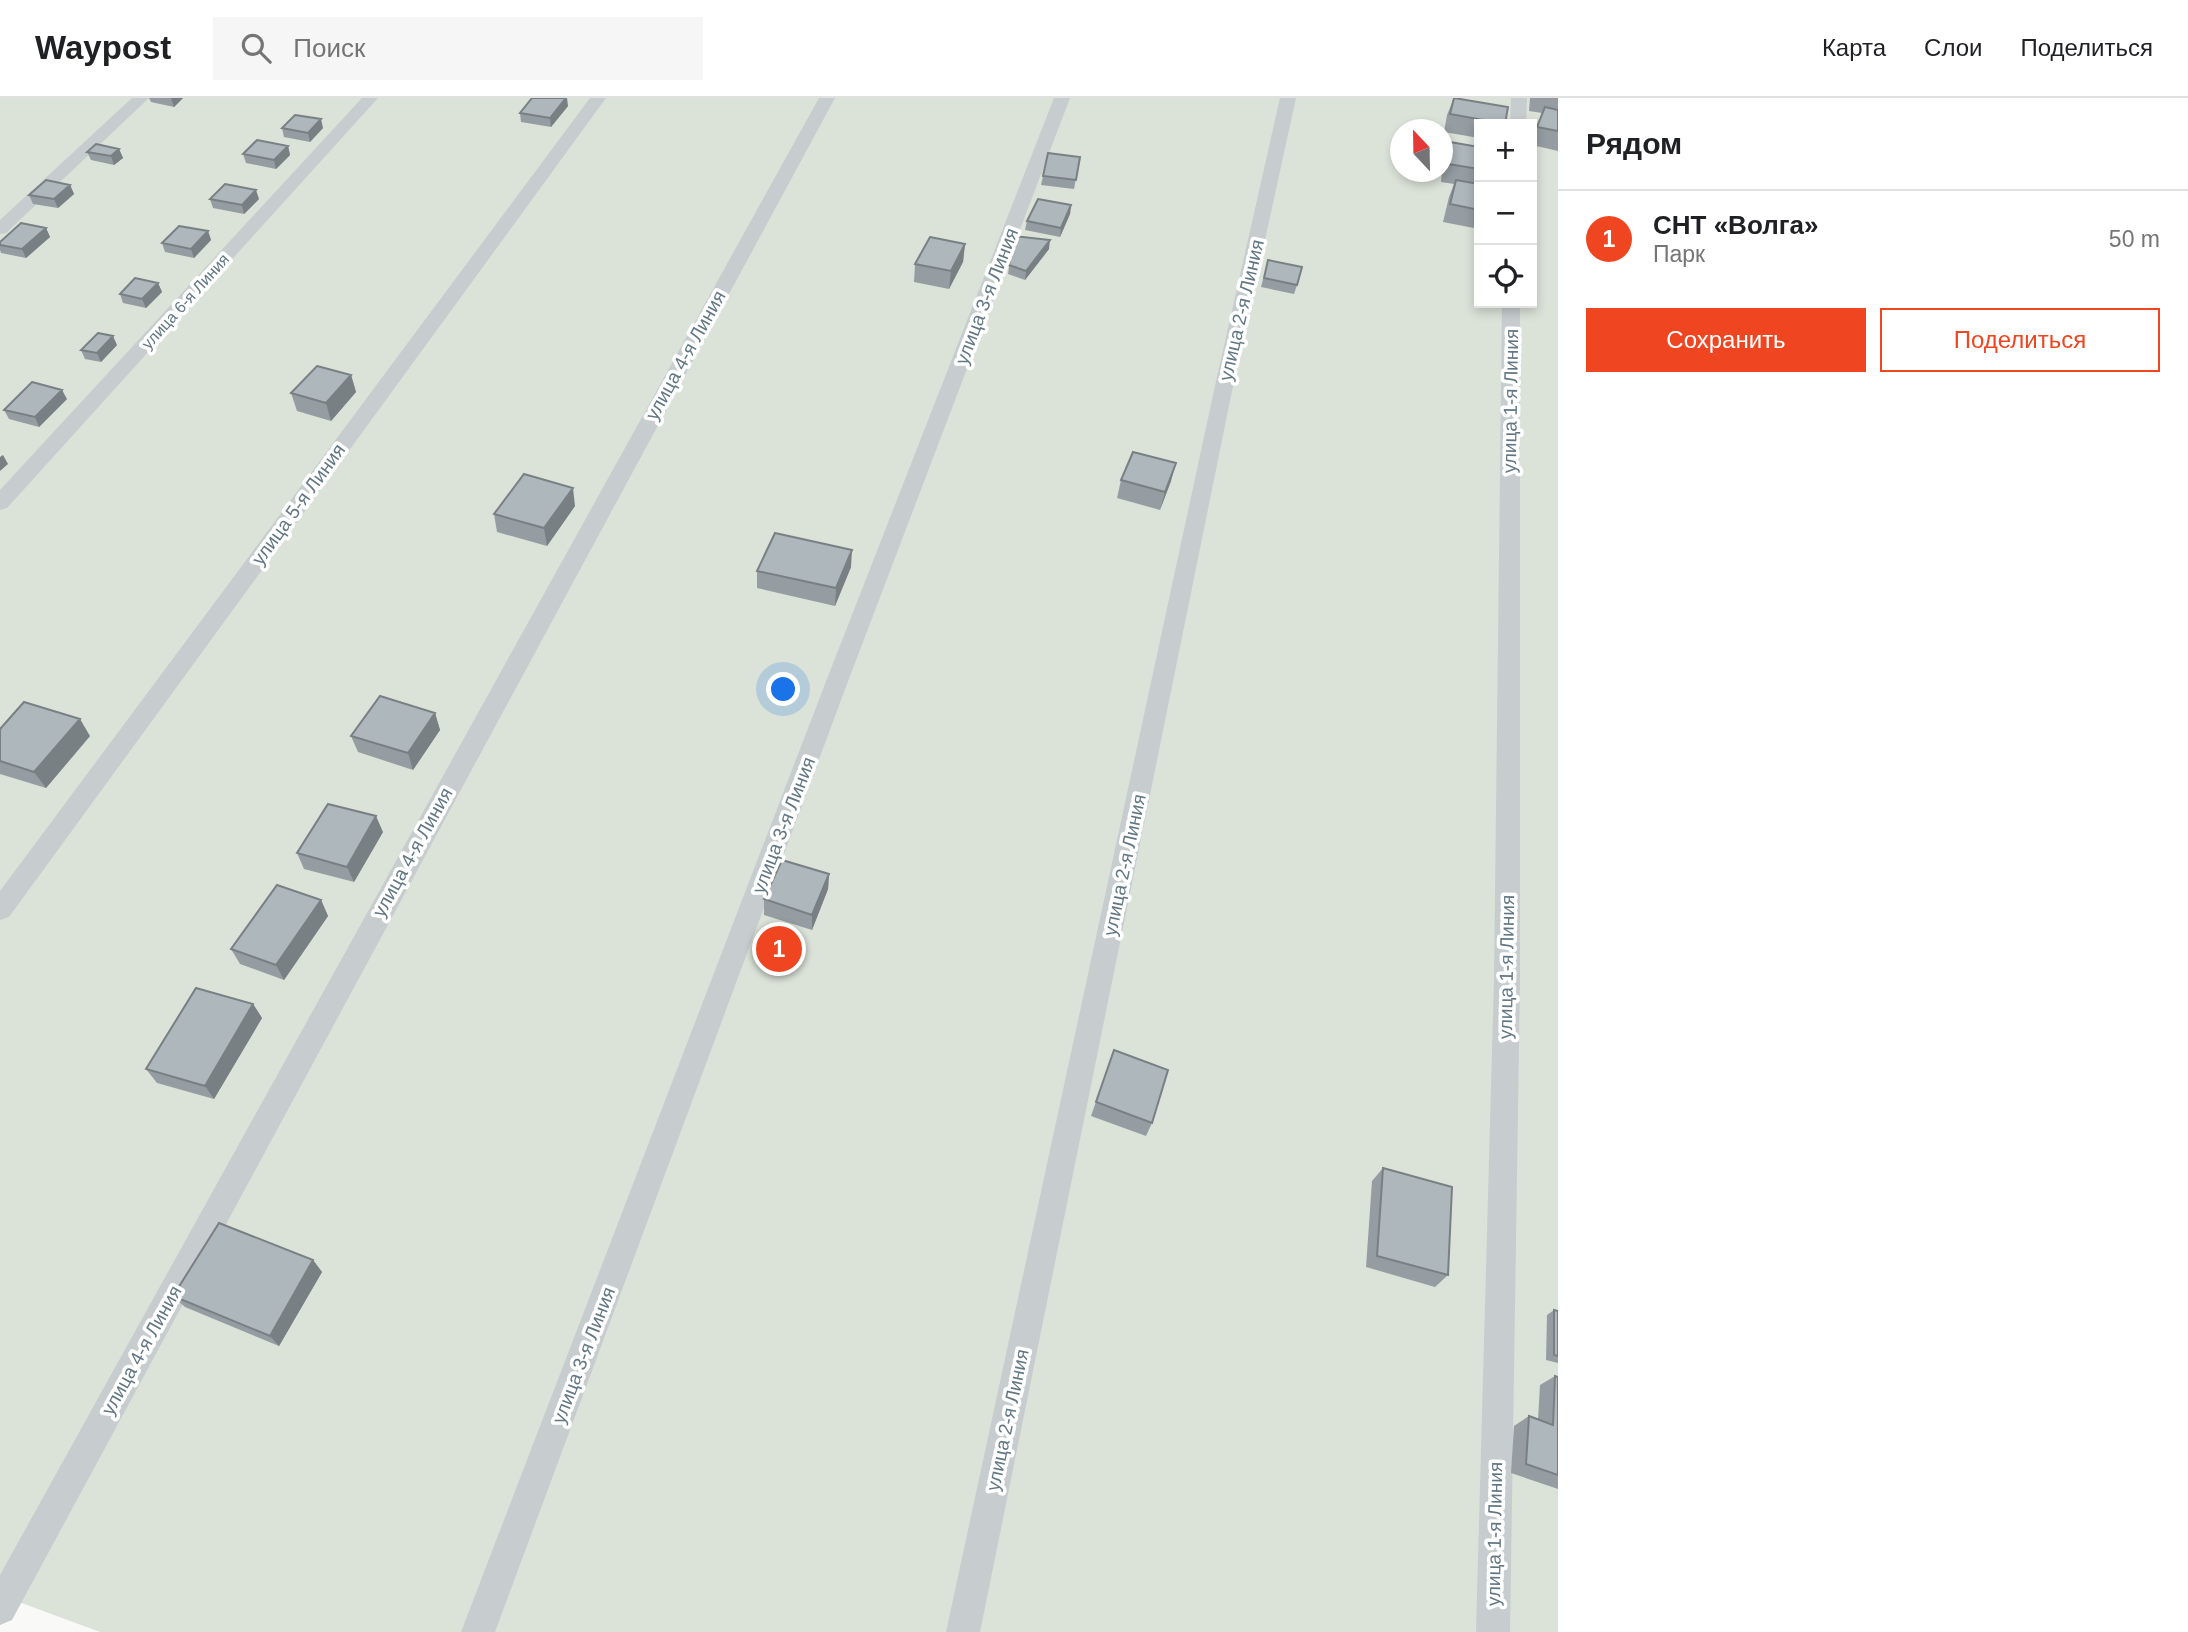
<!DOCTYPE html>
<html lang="ru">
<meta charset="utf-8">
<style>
body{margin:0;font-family:Helvetica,sans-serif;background:#f6f6f6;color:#202124}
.controls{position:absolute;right:21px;top:21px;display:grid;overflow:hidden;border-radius:0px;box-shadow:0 4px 10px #0003}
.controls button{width:63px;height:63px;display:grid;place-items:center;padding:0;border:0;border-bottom:2px solid #e0e0e0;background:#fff;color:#202124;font:35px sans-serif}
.compass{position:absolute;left:1390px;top:21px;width:63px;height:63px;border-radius:50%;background:#fff;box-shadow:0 4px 10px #0003;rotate:338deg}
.you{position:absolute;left:784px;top:592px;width:24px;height:24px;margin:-18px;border:5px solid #fff;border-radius:50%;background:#1a73e8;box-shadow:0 0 0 10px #1a73e833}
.badge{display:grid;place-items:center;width:46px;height:46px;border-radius:50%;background:#ef4621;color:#fff;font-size:23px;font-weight:700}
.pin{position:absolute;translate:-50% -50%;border:4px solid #fff;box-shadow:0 2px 7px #0006}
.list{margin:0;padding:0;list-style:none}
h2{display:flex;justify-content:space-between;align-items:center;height:91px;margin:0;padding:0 28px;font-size:30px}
h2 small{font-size:23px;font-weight:400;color:#757577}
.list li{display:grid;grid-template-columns:46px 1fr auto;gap:21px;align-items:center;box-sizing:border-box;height:98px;padding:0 28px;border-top:2px solid #e0e0e0}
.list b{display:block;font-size:26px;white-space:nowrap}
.list p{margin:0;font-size:23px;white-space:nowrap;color:#757577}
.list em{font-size:23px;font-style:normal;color:#757577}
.actions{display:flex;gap:14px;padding:21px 28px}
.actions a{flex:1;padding:16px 0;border:2px solid #ef4621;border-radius:0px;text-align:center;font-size:24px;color:#ef4621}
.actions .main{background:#ef4621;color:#fff}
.icon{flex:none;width:38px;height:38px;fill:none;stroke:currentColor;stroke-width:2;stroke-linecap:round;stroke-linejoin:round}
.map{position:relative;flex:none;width:1558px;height:1534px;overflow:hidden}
header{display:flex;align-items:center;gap:42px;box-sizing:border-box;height:98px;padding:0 35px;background:#fff;border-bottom:2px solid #e0e0e0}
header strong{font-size:33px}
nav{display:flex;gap:38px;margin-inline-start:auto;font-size:24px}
.search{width:490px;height:63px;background:#f6f6f6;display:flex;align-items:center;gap:18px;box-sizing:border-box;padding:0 24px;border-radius:0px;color:#757577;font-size:26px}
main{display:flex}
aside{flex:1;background:#fff}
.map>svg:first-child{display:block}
.green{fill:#dbe2d8;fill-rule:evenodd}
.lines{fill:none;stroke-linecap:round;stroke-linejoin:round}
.lane{fill:#c7cccf;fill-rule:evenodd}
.wall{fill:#959da2}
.shaded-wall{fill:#798084}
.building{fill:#adb7bc;stroke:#798084;stroke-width:2}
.labels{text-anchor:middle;stroke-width:7;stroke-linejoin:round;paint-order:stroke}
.far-street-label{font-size:16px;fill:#627784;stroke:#fff}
.street-label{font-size:19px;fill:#627784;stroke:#fff}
</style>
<header>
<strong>Waypost</strong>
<div class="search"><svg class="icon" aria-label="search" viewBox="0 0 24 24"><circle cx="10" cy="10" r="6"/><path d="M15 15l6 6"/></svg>Поиск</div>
<nav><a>Карта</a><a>Слои</a><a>Поделиться</a></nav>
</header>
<main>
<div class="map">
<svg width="1558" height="1534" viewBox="0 0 1558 1534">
<rect width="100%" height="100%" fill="#f9f9f7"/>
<path class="green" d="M0,0H1558V1534H100L0,1497ZM1479,26H1532V205H1479ZM1400,32H1442V74H1400Z"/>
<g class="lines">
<path class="lane" d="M132,0H149L6,135L0,136V122Z
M362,0H378L7,410L0,412V392Z
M590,0H606L9,819L0,822V793Z
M819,0H835L12,1522L0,1527V1477Z
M1054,0H1070L847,586L495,1534H461L825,586Z
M1280,0H1296L1233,288L980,1534H946L1215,288Z
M1511,0H1527L1526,26H1510Z
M1502,205H1520V881L1510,1534H1476L1494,881Z"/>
</g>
<path class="wall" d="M149,0H183L174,9L151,4Z
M1454,0L1505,26H1479V40L1444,34L1447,17Z
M1530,0H1558V53L1532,47V40L1542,15L1529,13Z
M568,8L551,29L521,24L520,15Z
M282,30H323L310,44L284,39Z
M1450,44L1479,49V131L1443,124L1449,99L1454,86L1441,84L1443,62Z
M288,48L290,57L276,71L246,65L243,56Z
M119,51L123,60L114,67L91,62L87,54Z
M1080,59L1074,91L1041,87L1043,78Z
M70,87L74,96L58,110L33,106L29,97Z
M210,101H259L244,116L213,110Z
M1071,107L1070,116L1060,139L1025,132L1027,123Z
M46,130L50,139L26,160L1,155L0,152V144Z
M208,133L211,142L194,160L165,154L162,145Z
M1014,138L1049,151L1025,182L1008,176Z
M965,146L963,164L949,191L914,184L915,166Z
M1268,162L1297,187L1294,196L1261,189Z
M158,185L162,194L146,210L123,205L120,196Z
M117,247L101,264L85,261L81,252Z
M351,277L356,294L331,323L297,313L291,295Z
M67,301L39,329L9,321L4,312Z
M1121,382L1171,383L1160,412L1117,400Z
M575,408L547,448L497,434L494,416Z
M851,469L835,508L757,490V473Z
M435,615L440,632L413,672L358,654L351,638Z
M0,631L90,638L46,690L0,676Z
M383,734L354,784L304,771L297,755Z
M829,776L828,791L812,832L764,817V801Z
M321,802L328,818L284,882L240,866L231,851Z
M253,906L262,920L214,1001L157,985L146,971Z
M1114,952L1152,1025L1146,1038L1091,1018Z
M1383,1070L1448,1177L1435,1189L1366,1169L1372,1083Z
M313,1162L322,1174L279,1248L185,1209L173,1198Z
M1554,1212L1558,1213V1265L1546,1262L1547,1217Z
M1555,1278L1558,1279V1391L1511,1375L1514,1328L1529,1318L1538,1322L1540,1287Z"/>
<path class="shaded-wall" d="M171,0H183L174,9Z
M566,0H567L568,8L551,29L550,20Z
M321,21L323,30L310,44L308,35Z
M288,48L290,57L276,71L274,62Z
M119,51L123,60L114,67L111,58Z
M70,87L74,96L58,110L54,101Z
M256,92L259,101L244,116L242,107Z
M1071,107L1070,116L1060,139L1061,130Z
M46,130L50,139L26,160L22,151Z
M208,133L211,142L194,160L191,151Z
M1050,142L1049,151L1025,182L1026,173Z
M965,146L963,164L949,191L951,173Z
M158,185L162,194L146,210L142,201Z
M113,238L117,247L101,264L97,255Z
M351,277L356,294L331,323L326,305Z
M62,292L67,301L39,329L35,319Z
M3,357L8,366L0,373V359Z
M1176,365L1171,383L1160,412L1165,394Z
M573,390L575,408L547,448L544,430Z
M852,452L851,469L835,508L836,490Z
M435,615L440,632L413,672L408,655Z
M80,621L90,638L46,690L34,674Z
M376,718L383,734L354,784L347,769Z
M829,776L828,791L812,832V817Z
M321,802L328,818L284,882L276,867Z
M253,906L262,920L214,1001L205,988Z
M313,1162L322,1174L279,1248L270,1238Z"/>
<path class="building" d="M532,0H566L550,20L520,15Z
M1454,0L1508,9L1505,26L1450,16Z
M1545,9L1558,12V33L1537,29Z
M295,17L321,21L308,35L282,30Z
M257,42L288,48L274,62L243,56Z
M1450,44L1479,49V71L1448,66Z
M96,46L119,51L111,58L87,54Z
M1048,55L1080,59L1076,82L1043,78Z
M46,82L70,87L54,101L29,97Z
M1456,82L1479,86V112L1450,106Z
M225,86L256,92L242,107L210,101Z
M1038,101L1071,107L1061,130L1027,123Z
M21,125L46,130L22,151L0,147V144Z
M179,128L208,133L191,151L162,145Z
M1014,138L1050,142L1026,173L1009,167Z
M930,139L965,146L951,173L915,166Z
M1268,162L1302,169L1297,187L1264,180Z
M135,180L158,185L142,201L120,196Z
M98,235L113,238L97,255L81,252Z
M317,268L351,277L326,305L291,295Z
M32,284L62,292L35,319L4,312Z
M1133,354L1176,365L1165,394L1121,382Z
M524,376L573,390L544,430L494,416Z
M775,435L852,452L836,490L757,473Z
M380,598L435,615L408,655L351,638Z
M24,604L80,621L34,674L0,663V631Z
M328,706L376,718L347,769L297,755Z
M782,762L829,776L812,817L764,801Z
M277,787L321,802L276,867L231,851Z
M196,890L253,906L205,988L146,971Z
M1114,952L1168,972L1152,1025L1096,1004Z
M1383,1070L1452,1089L1448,1177L1377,1158Z
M219,1125L313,1162L270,1238L173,1198Z
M1554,1212L1558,1213V1258L1554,1257Z
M1555,1278L1558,1279V1377L1526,1366L1529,1318L1553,1327Z"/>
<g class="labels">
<g class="far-street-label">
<text transform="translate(185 203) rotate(-48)" y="6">улица 6-я Линия</text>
</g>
<g class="street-label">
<text transform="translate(986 198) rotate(-69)" y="7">улица 3-я Линия</text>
<text transform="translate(1241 212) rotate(-77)" y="7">улица 2-я Линия</text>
<text transform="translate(685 257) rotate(-61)" y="7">улица 4-я Линия</text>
<text transform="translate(1510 303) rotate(-89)" y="7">улица 1-я Линия</text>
<text transform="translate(298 406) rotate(-54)" y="7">улица 5-я Линия</text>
<text transform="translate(783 727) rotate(-69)" y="7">улица 3-я Линия</text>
<text transform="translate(412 754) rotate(-61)" y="7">улица 4-я Линия</text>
<text transform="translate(1124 767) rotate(-78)" y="7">улица 2-я Линия</text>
<text transform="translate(1506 869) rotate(-89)" y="7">улица 1-я Линия</text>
<text transform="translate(141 1252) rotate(-61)" y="7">улица 4-я Линия</text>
<text transform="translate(583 1257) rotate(-69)" y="7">улица 3-я Линия</text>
<text transform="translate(1007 1322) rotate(-78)" y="7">улица 2-я Линия</text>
<text transform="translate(1494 1436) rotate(-89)" y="7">улица 1-я Линия</text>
</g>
</g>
</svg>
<div class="controls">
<button>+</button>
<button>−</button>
<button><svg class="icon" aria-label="locate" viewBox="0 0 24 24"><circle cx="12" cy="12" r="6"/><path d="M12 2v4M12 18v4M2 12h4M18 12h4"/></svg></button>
</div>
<svg class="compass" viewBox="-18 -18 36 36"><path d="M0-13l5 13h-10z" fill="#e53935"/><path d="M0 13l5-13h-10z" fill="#757577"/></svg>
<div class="you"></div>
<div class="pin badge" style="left:779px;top:851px">1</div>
</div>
<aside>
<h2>Рядом<small></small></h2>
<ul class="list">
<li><span class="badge">1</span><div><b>СНТ «Волга»</b><p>Парк</p></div><em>50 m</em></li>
</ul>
<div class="actions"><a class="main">Сохранить</a><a>Поделиться</a></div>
</aside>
</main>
